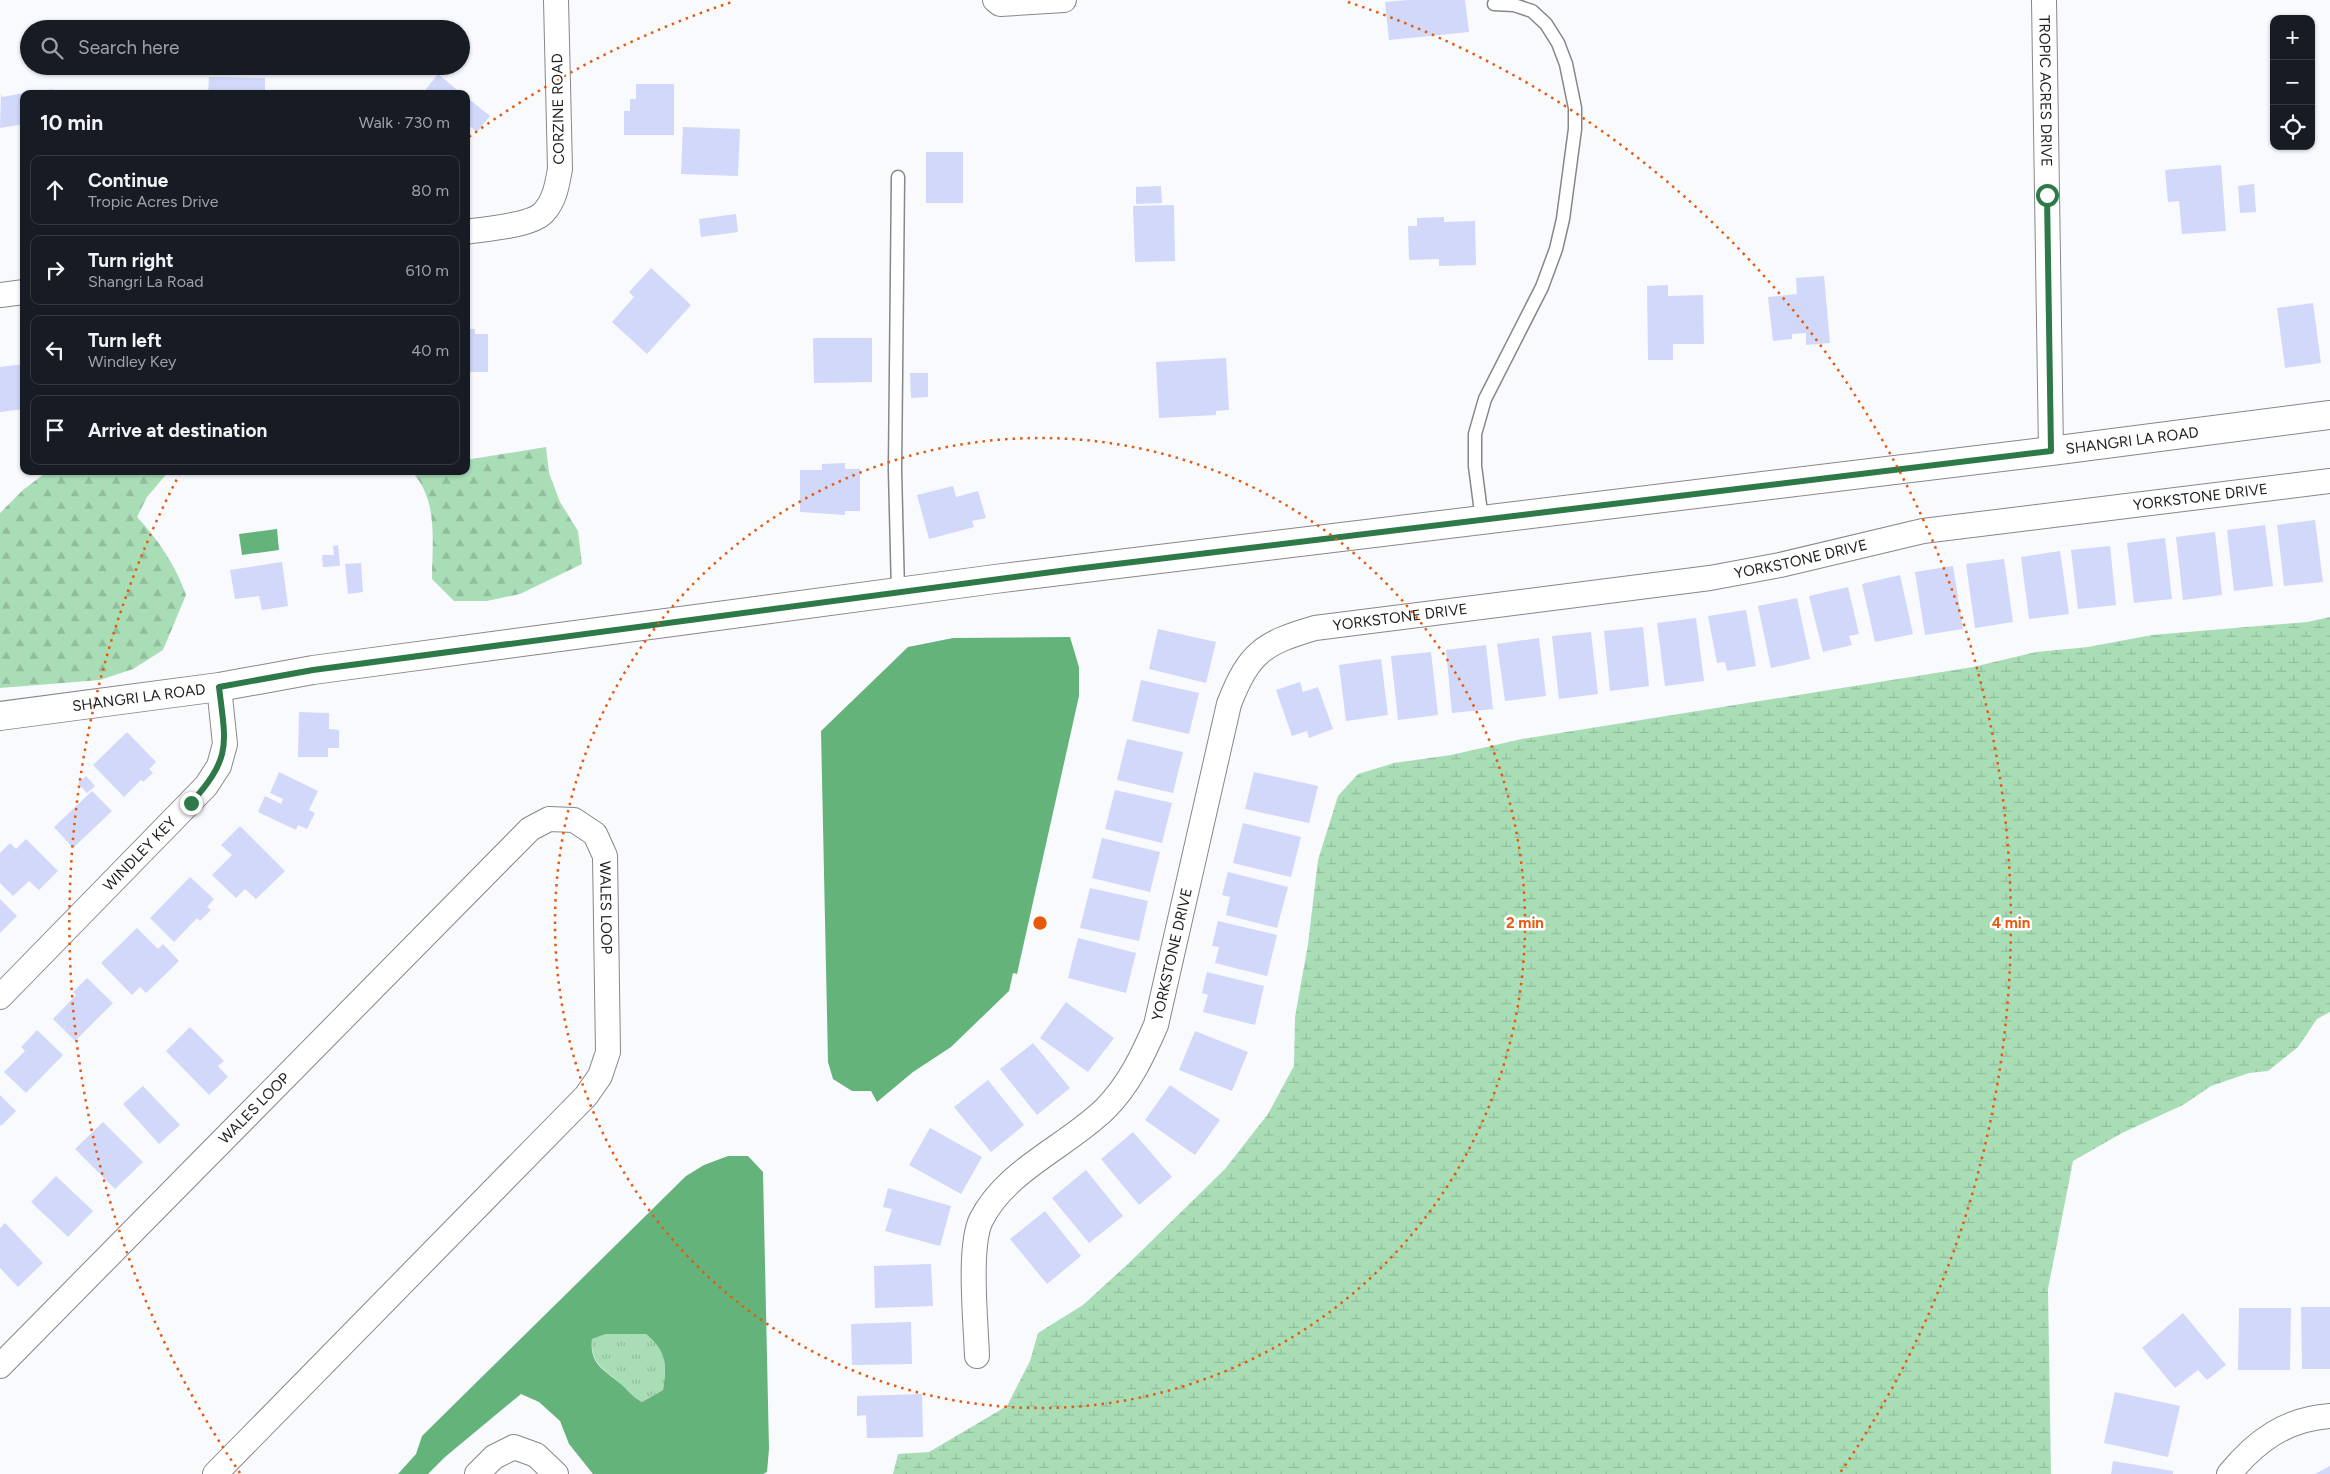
<!DOCTYPE html>
<meta charset="utf-8">
<style>
body{margin:0;font-family:Figtree,sans-serif;background:#20242c;color:#f1f3f6}
.controls{position:absolute;right:15px;top:15px;display:grid;overflow:hidden;border-radius:10px;box-shadow:0 1px 4px #0004}
.controls button{width:45px;height:45px;display:grid;place-items:center;padding:0;border:0;border-bottom:1px solid #363941;background:#171b24;color:#f1f3f6;font:25px sans-serif}
.stop{position:absolute;width:15px;height:15px;margin:-11px;border:4px solid #2d7947;border-radius:50%;background:#fff}
.stop.end{background:#2d7947;border-color:#fff;box-shadow:0 1px 5px #0008}
.list{margin:0;padding:0;list-style:none}
h2{display:flex;justify-content:space-between;align-items:center;height:65px;margin:0;padding:0 20px;font-size:21px}
h2 small{font-size:16px;font-weight:400;color:#9ea1a6}
.list li{display:grid;grid-template-columns:32px 1fr auto;gap:15px;align-items:center;box-sizing:border-box;height:70px;margin:0 10px 10px;padding:0 10px;border:1px solid #363941;border-radius:10px}
.list b{display:block;font-size:19px;white-space:nowrap}
.list p{margin:0;font-size:16px;white-space:nowrap;color:#9ea1a6}
.list em{font-size:16px;font-style:normal;color:#9ea1a6}
.icon{flex:none;width:28px;height:28px;fill:none;stroke:currentColor;stroke-width:2;stroke-linecap:round;stroke-linejoin:round}
.map{position:relative;flex:none;width:2330px;height:1474px;overflow:hidden}
.search{position:absolute;background:#171b24;box-shadow:0 1px 4px #0004;left:20px;top:20px;width:450px;height:55px;display:flex;align-items:center;gap:12px;box-sizing:border-box;padding:0 18px;border-radius:28px;color:#9ea1a6;font-size:19px}
.panel{position:absolute;background:#171b24;box-shadow:0 1px 4px #0004;left:20px;top:90px;width:450px;height:385px;border-radius:10px}
.map>svg:first-child{display:block}
.forest{fill:url(#forest-firs)}
.wetland{fill:url(#wetland-marsh)}
.park{fill:url(#park-tufts)}
.water{fill:#64b37b;fill-rule:evenodd}
.building{fill:#d1d8f9}
.lines{fill:none;stroke-linecap:round;stroke-linejoin:round}
.service-casing{stroke:#87878b;stroke-width:15}
.minor-casing{stroke:#87878b;stroke-width:26}
.tertiary-casing{stroke:#87878b;stroke-width:30}
.service{stroke:#fff;stroke-width:12}
.minor{stroke:#fff;stroke-width:24}
.tertiary{stroke:#fff;stroke-width:28}
.route{stroke:#2d7947;stroke-width:6}
.ring{fill:none;stroke:#e8590c;stroke-width:2.5;stroke-dasharray:2.5 5}
.labels{text-anchor:middle;stroke-width:5;stroke-linejoin:round;paint-order:stroke}
.street-label{font-size:15px;fill:#212122;stroke:#fff}
.centre{fill:#e8590c;stroke:#fff;stroke-width:2.5}
.ring-label{font-size:15px;text-anchor:middle;font-weight:bold;fill:#e8590c;stroke:#fff;stroke-width:5;stroke-linejoin:round;paint-order:stroke}
</style>
<div class="map">
<svg width="2330" height="1474" viewBox="0 0 2330 1474">
<defs>
<pattern id="forest-firs" width="22" height="20" patternUnits="userSpaceOnUse" patternTransform="scale(1.25)"><rect width="22" height="20" fill="#a9ddb6"/><path d="M5 1l3.5 6h-7zM16 11l3.5 6h-7z" fill="#91bd9c"/></pattern>
<pattern id="wetland-marsh" width="20" height="14" patternUnits="userSpaceOnUse" patternTransform="scale(1.25)"><rect width="20" height="14" fill="#a9ddb6"/><path d="M1 5h8M5 5V1M11 12h8M15 12V8" fill="none" stroke="#91bd9c"/></pattern>
<pattern id="park-tufts" width="24" height="20" patternUnits="userSpaceOnUse" patternTransform="scale(1.25)"><rect width="24" height="20" fill="#a9ddb6"/><path d="M3 7l-1-3M5 7V3M7 7l1-3M15 17l-1-3M17 17v-4M19 17l1-3" fill="none" stroke="#91bd9c"/></pattern>
</defs>
<rect width="100%" height="100%" fill="#f9fafe"/>
<path class="forest" d="M546,447L549,473L560,502L578,531L582,564L520,594L487,601H454L432,579C432,543 439,499 411,471H466V460Z
M48,471H169L147,497L137,517C158,539 176,566 186,595L163,650L133,669L100,680L0,688V513L23,490Z"/>
<path class="wetland" d="M2330,617V1012L2317,1019L2298,1047L2268,1071L2249,1073L2211,1086L2183,1105L2122,1133L2073,1161L2048,1289L2051,1474H893L898,1454L929,1452L1007,1406L1030,1361L1038,1333L1083,1305L1130,1262L1225,1169L1268,1114L1294,1066L1295,1017L1308,944L1318,860L1338,796L1358,774L1394,763L1451,755L1522,739L1973,667L2036,652L2088,647L2152,635L2307,622Z"/>
<path class="park" d="M606,1334H646C667,1352 667,1363 663,1390L642,1402C630,1396 630,1392 622,1385C605,1369 590,1365 592,1339Z"/>
<path class="water" d="M277,529L279,550L242,555L239,534Z
M1070,637L1079,667V696L1017,974L1013,973L1009,991L951,1047L913,1072L877,1102L871,1091H852L833,1079L828,1062L821,731L908,647L953,638Z
M728,1156H748L763,1172L769,1449L767,1472L763,1474H593L569,1444L560,1421L539,1402L521,1394L445,1457L428,1474H398L416,1454L422,1436L686,1176L704,1165ZM606,1334H646C667,1352 667,1364 663,1390L642,1402C632,1397 630,1392 622,1385C605,1370 589,1365 592,1339Z"/>
<path class="building" d="M1408,0H1465L1469,32L1389,40L1385,2Z
M438,74L462,94H422Z
M209,77L265,78V94H208Z
M636,84H674V135H624V111H630V99H636Z
M53,89L54,94H29V93Z
M1,92L2,97L24,93V124L0,128Z
M466,97L490,116L477,132L471,127L466,133Z
M683,127L740,129L738,176L681,174Z
M926,152H963V203H926Z
M2221,165L2226,231L2182,234L2179,201L2168,202L2165,170Z
M2254,184L2256,212L2240,213L2238,186Z
M1161,186L1162,203L1136,204V187Z
M1174,205L1175,261L1135,262L1133,206Z
M736,214L738,232L701,237L699,219Z
M1444,217V222L1475,221L1476,265L1439,266V259L1409,260L1408,226H1417V218Z
M651,268L691,305L647,354L612,322L634,297L629,292Z
M1824,276L1830,343L1806,345V333L1792,334V339L1773,341L1768,297L1797,294L1796,278Z
M1668,285V296L1703,295L1704,344H1673V360H1648L1647,286Z
M2313,303L2321,363L2285,368L2277,308Z
M466,329H475V334H488V372H468L469,382H466Z
M813,338H872V382L814,383Z
M1226,358L1229,410L1216,411V415L1159,418L1156,362Z
M24,364V409L0,412V367Z
M910,373H928V397L911,398Z
M845,463V469H860V511H845V515L800,512V470H822V464Z
M953,486L956,497L978,491L986,518L972,521L974,527L929,539L917,495Z
M2315,520L2323,582L2284,586L2277,525Z
M2265,525L2273,586L2234,591L2227,530Z
M2215,532L2222,595L2183,600L2176,537Z
M2165,538L2172,599L2134,603L2127,543Z
M338,545L340,566L323,567L322,555H334L333,546Z
M2110,546L2116,605L2078,609L2071,550Z
M2060,551L2069,614L2029,619L2021,557Z
M2004,559L2013,622L1975,628L1966,564Z
M282,562L288,606L262,610L259,596L235,599L230,570Z
M361,563L363,592L348,594L345,564Z
M1953,566L1963,629L1925,635L1915,572Z
M1900,575L1913,634L1875,642L1862,584Z
M1848,587L1859,634L1849,636L1852,645L1823,652L1809,596Z
M1797,598L1810,659L1771,668L1758,606Z
M1746,610L1756,666L1727,671L1725,662L1717,663L1708,616Z
M1696,618L1704,681L1665,686L1657,623Z
M1643,627L1649,686L1610,691L1604,631Z
M1158,629L1216,642L1206,683L1149,669Z
M1591,632L1598,694L1559,699L1552,636Z
M1539,638L1546,696L1505,701L1497,644Z
M1486,645L1493,709L1452,713L1446,650Z
M1431,652L1438,715L1398,720L1391,656Z
M1381,659L1388,715L1346,721L1339,665Z
M1141,680L1199,693L1189,734L1132,721Z
M1300,682L1303,692L1318,687L1333,729L1309,738L1307,731L1292,736L1276,690Z
M299,712L329,713V729L339,730V748H328V757H298Z
M127,732L156,762L149,769L153,773L143,782L141,780L124,797L93,765Z
M1127,739L1183,752L1173,793L1117,780Z
M279,772L318,791L309,810L315,813L307,829L298,825L296,830L258,812L265,796L281,804L283,799L270,793Z
M1254,772L1318,786L1309,823L1245,809Z
M86,776L95,786L87,793L78,783Z
M1115,790L1172,803L1162,843L1105,829Z
M92,791L112,811L73,848L54,827Z
M1243,823L1301,837L1291,877L1233,863Z
M240,826L285,871L256,899L245,889L236,898L212,875L232,855L221,845Z
M1102,838L1160,852L1150,892L1092,878Z
M26,839L58,871L39,890L29,881L13,896L0,883V853L10,843L16,849Z
M1228,872L1288,887L1277,928L1226,915L1230,897L1222,895Z
M190,877L214,899L207,907L211,910L200,921L197,918L174,942L150,918Z
M1090,888L1148,901L1139,941L1080,928Z
M0,899L17,916L0,933Z
M1218,921L1277,935L1267,976L1215,963L1219,947L1212,946Z
M137,928L158,949L163,944L179,961L146,993L140,987L132,995L101,963Z
M1078,938L1136,953L1126,993L1068,978Z
M1207,972L1264,986L1255,1025L1203,1012L1208,995L1202,993Z
M87,978L113,1003L75,1041L53,1019L76,995L73,992Z
M1066,1002L1114,1038L1088,1072L1040,1038Z
M190,1027L224,1061L218,1066L228,1077L209,1095L166,1051Z
M37,1030L63,1055L26,1093L4,1072L25,1051L21,1047Z
M1195,1031L1248,1052L1232,1091L1179,1070Z
M1033,1043L1070,1088L1037,1115L1000,1069Z
M988,1080L1024,1125L991,1152L954,1107Z
M1170,1085L1220,1120L1195,1155L1145,1120Z
M143,1086L180,1125L159,1144L123,1104Z
M0,1095L16,1111L1,1126L0,1125Z
M103,1122L143,1162L115,1189L75,1149Z
M930,1128L982,1157L961,1194L909,1165Z
M1133,1132L1172,1177L1139,1205L1101,1159Z
M1086,1170L1123,1216L1089,1243L1052,1198Z
M56,1176L93,1211L68,1237L31,1202Z
M888,1188L951,1206L940,1246L885,1231L892,1209L883,1207Z
M1045,1211L1081,1256L1047,1284L1010,1239Z
M5,1223L43,1263L18,1287L0,1268V1228Z
M931,1264L933,1306L875,1308L874,1266Z
M2301,1307H2330V1369H2302Z
M2239,1308H2291L2290,1370H2238Z
M2183,1313L2226,1365L2207,1380L2198,1370L2175,1388L2142,1348Z
M911,1322L912,1364L852,1365L851,1324Z
M2115,1392L2180,1406L2168,1457L2104,1443Z
M922,1394L923,1437L867,1438L866,1415L857,1416V1396Z
M2113,1461L2173,1471V1474H2111Z
M2330,1466V1474H2315Z"/>
<g class="lines">
<defs>
<path id="service" d="M898,177L895,470L898,592
M1482,520L1475,466V434L1485,399L1542,287L1556,249L1563,219L1575,129V108L1566,64L1558,43L1546,24L1532,11L1514,5L1494,4"/>
<g id="minor">
<path d="M995,0L1000,4L1064,0"/>
<path id="s1" d="M2044,0L2051,451"/>
<path d="M466,232C484,229 532,226 544,212C555,200 557,185 560,169L556,0"/>
<path d="M0,295L24,292"/>
<path id="s2" d="M0,997L206,786L219,766L225,744L219,687"/>
<path id="s3" d="M977,1356C976,1324 968,1247 981,1220C1006,1170 1066,1147 1105,1109C1129,1085 1143,1055 1156,1025L1229,704C1249,652 1264,643 1315,628L1710,578L1780,565L1923,531L2330,481"/>
<path id="s4" d="M0,1366L530,829L549,819L574,820L595,834L605,856L608,1052L600,1076L586,1096L215,1474"/>
<path d="M477,1474L494,1457L514,1447L536,1455L556,1474"/>
<path d="M2229,1474C2256,1441 2286,1419 2330,1416"/>
</g>
<g id="tertiary">
<path id="s5" d="M0,716L219,687L313,670L995,579L2051,451L2330,415"/>
</g>
</defs>
<use href="#service" class="service-casing"/>
<use href="#minor" class="minor-casing"/>
<use href="#tertiary" class="tertiary-casing"/>
<use href="#service" class="service"/>
<use href="#minor" class="minor"/>
<use href="#tertiary" class="tertiary"/>
</g>
<g class="lines">
<path class="route" d="M191,803C232,757 226,745 219,687L313,670L1075,569L2051,451L2047,195"/>
</g>
<g class="ring">
<circle cx="1040" cy="923" r="485"/>
<path d="M240 1473A971 971 0 0 1 179 475M469 137A971 971 0 0 1 732 2M1348 2A971 971 0 0 1 1840 1473"/>
</g>
<g class="labels">
<g class="street-label">
<text dy="5" stroke="none"><textPath href="#s1" startOffset="91">TROPIC ACRES DRIVE</textPath></text>
<text transform="translate(558 109) rotate(-91)" y="5">CORZINE ROAD</text>
<text dy="5" stroke="none"><textPath href="#s5" startOffset="2150">SHANGRI LA ROAD</textPath></text>
<text dy="5" stroke="none"><textPath href="#s3" startOffset="1750">YORKSTONE DRIVE</textPath></text>
<text dy="5" stroke="none"><textPath href="#s3" startOffset="1345">YORKSTONE DRIVE</textPath></text>
<text dy="5" stroke="none"><textPath href="#s3" startOffset="940">YORKSTONE DRIVE</textPath></text>
<text dy="5" stroke="none"><textPath href="#s5" startOffset="140">SHANGRI LA ROAD</textPath></text>
<text dy="5" stroke="none"><textPath href="#s2" startOffset="200">WINDLEY KEY</textPath></text>
<text dy="5" stroke="none"><textPath href="#s4" startOffset="902">WALES LOOP</textPath></text>
<text dy="5" stroke="none"><textPath href="#s3" startOffset="476">YORKSTONE DRIVE</textPath></text>
<text dy="5" stroke="none"><textPath href="#s4" startOffset="362">WALES LOOP</textPath></text>
</g>
</g>
<circle cx="1040" cy="923" r="8" class="centre"/>
<g class="ring-label">
<text x="1525" y="928">2 min</text>
<text x="2011" y="928">4 min</text>
</g>
</svg>
<div class="controls">
<button>+</button>
<button>−</button>
<button><svg class="icon" aria-label="locate" viewBox="0 0 24 24"><circle cx="12" cy="12" r="6"/><path d="M12 2v4M12 18v4M2 12h4M18 12h4"/></svg></button>
</div>
<div class="stop" style="left:2047px;top:195px"></div>
<div class="stop end" style="left:191px;top:803px"></div>
<div class="search"><svg class="icon" aria-label="search" viewBox="0 0 24 24"><circle cx="10" cy="10" r="6"/><path d="M15 15l6 6"/></svg>Search here</div>
<section class="panel">
<h2>10 min<small>Walk · 730 m</small></h2>
<ul class="list">
<li><svg class="icon" aria-label="ahead" viewBox="0 0 24 24"><path d="M12 20V5M6 11l6-6 6 6"/></svg><div><b>Continue</b><p>Tropic Acres Drive</p></div><em>80 m</em></li>
<li><svg class="icon" aria-label="right" viewBox="0 0 24 24"><path d="M7 20v-9h11M14 6l5 5-5 5"/></svg><div><b>Turn right</b><p>Shangri La Road</p></div><em>610 m</em></li>
<li><svg class="icon" aria-label="left" viewBox="0 0 24 24"><path d="M17 20v-9H6M10 6l-5 5 5 5"/></svg><div><b>Turn left</b><p>Windley Key</p></div><em>40 m</em></li>
<li><svg class="icon" aria-label="arrive" viewBox="0 0 24 24"><path d="M6 21V4h12l-3 4 3 4H6"/></svg><div><b>Arrive at destination</b></div></li>
</ul>
</section>
</div>
